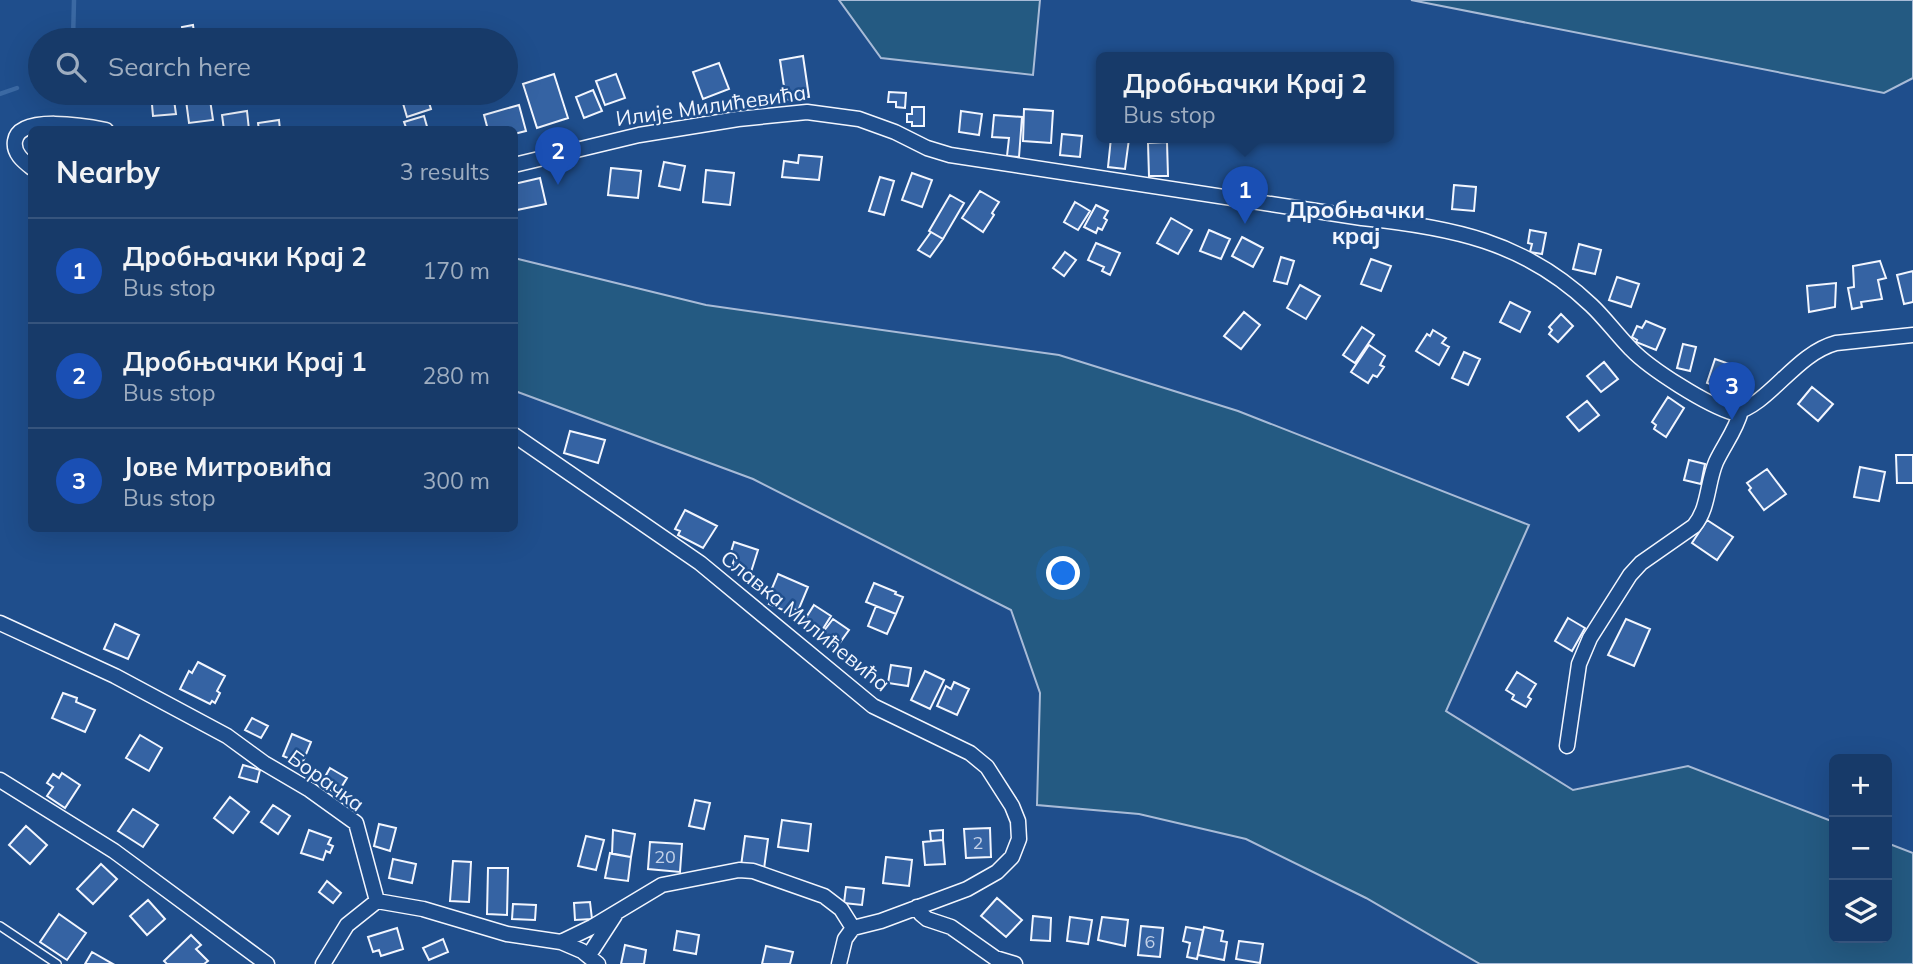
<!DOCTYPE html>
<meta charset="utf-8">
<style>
body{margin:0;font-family:Mulish,sans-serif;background:#244571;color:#f1f3f6}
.controls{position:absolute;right:21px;bottom:21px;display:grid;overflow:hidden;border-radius:10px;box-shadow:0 7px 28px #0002}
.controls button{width:63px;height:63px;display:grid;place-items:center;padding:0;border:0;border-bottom:2px solid #36547d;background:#173a69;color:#f1f3f6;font:35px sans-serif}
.you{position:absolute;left:1064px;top:574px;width:24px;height:24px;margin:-18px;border:5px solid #fff;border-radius:50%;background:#1a73e8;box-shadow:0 0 0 10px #1a73e833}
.badge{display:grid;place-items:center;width:46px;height:46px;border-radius:50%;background:#ea580c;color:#fff;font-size:23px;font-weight:700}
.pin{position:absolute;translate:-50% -58px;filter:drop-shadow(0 2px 4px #0008)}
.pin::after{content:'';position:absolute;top:37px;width:24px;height:21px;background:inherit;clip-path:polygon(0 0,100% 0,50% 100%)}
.popup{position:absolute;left:1096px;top:52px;width:298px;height:91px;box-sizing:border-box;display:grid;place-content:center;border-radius:10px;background:#173a69;filter:drop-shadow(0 2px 5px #0005);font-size:23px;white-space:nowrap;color:#9eadc0}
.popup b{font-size:26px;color:#f1f3f6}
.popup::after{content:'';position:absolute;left:50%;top:100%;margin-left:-14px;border:14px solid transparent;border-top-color:#173a69}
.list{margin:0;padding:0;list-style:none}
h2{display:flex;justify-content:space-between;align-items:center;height:91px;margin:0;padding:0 28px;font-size:30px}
h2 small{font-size:23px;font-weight:400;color:#9eadc0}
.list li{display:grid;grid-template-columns:46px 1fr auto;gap:21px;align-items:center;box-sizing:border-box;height:105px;padding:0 28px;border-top:2px solid #36547d}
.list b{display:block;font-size:26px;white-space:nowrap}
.list p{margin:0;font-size:23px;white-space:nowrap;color:#9eadc0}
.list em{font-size:23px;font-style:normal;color:#9eadc0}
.icon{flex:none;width:38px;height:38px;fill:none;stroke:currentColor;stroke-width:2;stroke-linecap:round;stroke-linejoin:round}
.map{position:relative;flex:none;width:1913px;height:964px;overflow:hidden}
.search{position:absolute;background:#173a69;box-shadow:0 7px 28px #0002;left:28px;top:28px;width:490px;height:77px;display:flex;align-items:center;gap:18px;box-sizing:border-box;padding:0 24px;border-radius:38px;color:#9eadc0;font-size:26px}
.panel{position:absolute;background:#173a69;box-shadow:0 7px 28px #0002;left:28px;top:126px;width:490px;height:406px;border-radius:10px}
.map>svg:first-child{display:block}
.green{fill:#245a82;stroke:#a8bbd7;stroke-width:2}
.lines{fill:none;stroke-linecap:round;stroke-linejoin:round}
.stream{stroke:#3b69a3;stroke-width:4.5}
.building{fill:#3563a3;stroke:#f2f6ff;stroke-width:2}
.service-casing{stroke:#f2f6ff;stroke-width:10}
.minor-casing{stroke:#f2f6ff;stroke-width:17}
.service{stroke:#1f4e8c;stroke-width:7}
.minor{stroke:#1f4e8c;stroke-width:14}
.labels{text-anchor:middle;stroke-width:5;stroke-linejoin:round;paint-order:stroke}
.number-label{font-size:18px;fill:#c3d1e8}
.street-label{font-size:21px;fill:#f2f6ff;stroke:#1f4e8c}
.neighbourhood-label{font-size:23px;font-weight:bold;fill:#f2f6ff;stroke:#1f4e8c}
</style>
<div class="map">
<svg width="1913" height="964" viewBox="0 0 1913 964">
<rect width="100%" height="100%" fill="#1f4e8c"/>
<path class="green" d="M839,0H1040L1033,75L881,58Z
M1411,0H1913V78L1884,93Z
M514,258L706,305L1059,355L1238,411L1529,525L1446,711L1573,790L1688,766L1834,822V938H1887V843L1913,853V964H1480L1366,898L1246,839L1139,814L1037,805L1040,693L1011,610L753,479L515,391Z"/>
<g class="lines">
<path class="stream" d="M73,40L74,0
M0,94L17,88"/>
</g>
<path class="building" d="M193,25L195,40H184L182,27Z
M803,56L809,97L786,100L780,60Z
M719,63L729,89L703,99L693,72Z
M554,74L568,118L537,128L523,84Z
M616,74L625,98L605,105L596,81Z
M593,90L602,111L584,118L576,97Z
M889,92L906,93L905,108L896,107V102H888Z
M151,93H173L176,114L153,116Z
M185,93H209L213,120L189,123Z
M426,93L431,109L407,117L402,100Z
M519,105L526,131L514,134V130H488L484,115Z
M912,107H924V126H912V122H907V114H912Z
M1024,109L1053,111L1051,143L1023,141Z
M247,111L249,130H224L222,115Z
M961,111L982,114L979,135L959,132Z
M994,115L1022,117L1019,157L1007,156L1009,138L992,137Z
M424,116L428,130H407L404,122Z
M279,120L280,130H259L258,123Z
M1062,134L1082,136L1080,157L1060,155Z
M1111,138L1129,139L1125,169L1108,167Z
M1167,142L1168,176H1149L1148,143Z
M799,155L822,157L819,180L782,177L784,161L798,163Z
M664,162L685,166L680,190L659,186Z
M611,168L641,171L638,198L608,195Z
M706,170L734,173L730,205L703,202Z
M912,173L932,180L922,207L902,200Z
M880,177L894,181L884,215L869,211Z
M540,178L546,204L517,210L514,184Z
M1454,185L1476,187L1474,211L1452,209Z
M980,191L999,202L992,213L994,215L983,232L962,218Z
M950,195L964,203L943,239L929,231Z
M1075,202L1090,211L1078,230L1064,222Z
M1096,205L1108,211L1104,218L1107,220L1102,230L1098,228L1096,233L1084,227Z
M1171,218L1192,230L1178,254L1157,243Z
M1209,230L1230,239L1221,259L1200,251Z
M1530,230L1546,233L1542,254L1530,252L1532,244L1528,243Z
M931,232L943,239L930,257L918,250Z
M1242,237L1263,248L1253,267L1232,256Z
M1096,243L1120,253L1110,275L1102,271L1104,267L1088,260Z
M1579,244L1601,250L1595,274L1573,269Z
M1065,252L1076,260L1064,276L1053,268Z
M1281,257L1294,261L1287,284L1274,281Z
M1371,259L1391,266L1381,291L1361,284Z
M1880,261L1886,278L1878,280L1882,299L1861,302L1862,307L1852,309L1848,288L1854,287L1853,266Z
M1913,271V302L1904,304L1897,275Z
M1617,277L1639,284L1631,307L1609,300Z
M1836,283L1835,307L1809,312L1807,286Z
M1300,285L1320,296L1306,319L1287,308Z
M1510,302L1530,312L1520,332L1500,322Z
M1244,312L1260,325L1241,349L1224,336Z
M1561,314L1573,326L1558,342L1549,334L1552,330L1549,327Z
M1646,321L1665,329L1656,350L1636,342L1637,340L1632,337L1637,326L1642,328Z
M1362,327L1374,335L1355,363L1343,355Z
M1433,330L1446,338L1442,343L1449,347L1439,365L1416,351L1427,334L1430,336Z
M1683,344L1696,347L1690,371L1677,368Z
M1369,345L1385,356L1380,365L1384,367L1377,377L1373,375L1368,383L1351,372Z
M1464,352L1480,359L1468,385L1452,378Z
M1715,359L1735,366L1727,390L1707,383Z
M1604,362L1618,379L1601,392L1587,376Z
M1812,387L1833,404L1818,421L1798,404Z
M1668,397L1684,408L1666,437L1654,429L1656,425L1652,422Z
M1587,401L1599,415L1579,431L1567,417Z
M570,431L605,440L598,463L564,453Z
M1896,455H1913V483H1897Z
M1689,460L1705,464L1701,484L1684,480Z
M1860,467L1885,472L1879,501L1854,497Z
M1767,469L1786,494L1764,510L1749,490L1751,488L1747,483Z
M685,510L717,526L703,548L678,535L680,531L675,529Z
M1707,520L1733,537L1717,560L1692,543Z
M734,542L758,550L751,572L732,566L735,557L730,555Z
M778,574L808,587L798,611L792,608L790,613L769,604L772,599L768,598Z
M874,583L896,592L895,594L903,597L896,614L866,602Z
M814,605L831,616L819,635L802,624Z
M876,606L896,614L887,634L868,626Z
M1568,618L1585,628L1572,651L1555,641Z
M833,619L849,630L836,648L820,636Z
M1626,619L1650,629L1634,666L1608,655Z
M115,624L139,635L128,659L104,649Z
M198,662L225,676L217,691L220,693L215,703L212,701L210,704L180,689L189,671L192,673Z
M891,665L911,668L908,686L888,683Z
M925,671L944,680L930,709L911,700Z
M1517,672L1536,684L1528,697L1531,699L1526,707L1512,699L1514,695L1506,690Z
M954,682L969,689L957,715L937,706L946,686L951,689Z
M63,693L77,698L76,702L95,710L85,732L52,718Z
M252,718L268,726L261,738L245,730Z
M292,734L311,742L302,764L283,756Z
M140,735L162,748L149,771L126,758Z
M243,765L260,770L257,782L239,777Z
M330,768L347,778L337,794L321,784Z
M62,773L80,785L65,808L47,796L53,787L47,783L53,774L59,778Z
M230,797L249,812L233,833L214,818Z
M695,800L710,803L704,829L689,826Z
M273,805L290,816L278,834L261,822Z
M133,809L158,825L143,847L118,831Z
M782,820L811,824L808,851L778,847Z
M379,824L396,828L390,851L374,846Z
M26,826L47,845L30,864L9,845Z
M990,828L991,857L966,858L964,829Z
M309,830L331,838L328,844L333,846L330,853L326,851L323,860L301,853Z
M613,830L635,834L631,857L612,854Z
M943,830V840L931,841L930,831Z
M586,836L604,840L596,870L578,866Z
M745,836L768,839L764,869L741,866Z
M943,840L945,864L925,865L923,842Z
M650,842L682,844L680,872L648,869Z
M610,853L631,857L628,881L605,878Z
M886,857L912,860L909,886L883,883Z
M393,859L416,864L412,883L389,878Z
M453,861L471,862L469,902L450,901Z
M101,864L117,879L93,904L77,889Z
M488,868H508L507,915L487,914Z
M327,881L341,893L333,903L319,892Z
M846,887L864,889L862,905L844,903Z
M997,898L1022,920L1006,937L981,916Z
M148,900L165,919L147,935L130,916Z
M590,902L592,919L575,920L574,903Z
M513,904L536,905L535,920L512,919Z
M59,914L86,933L67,960L40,942Z
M1033,916L1051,918L1050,941L1031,940Z
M1070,917L1092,920L1088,944L1067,941Z
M1102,917L1128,920L1125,946L1098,940Z
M1141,926L1163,928L1160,957L1138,955Z
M1186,927L1203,930L1197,959L1187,957L1190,943L1183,941Z
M1204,927L1223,931L1221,941L1227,942L1224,960L1198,955Z
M397,928L403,949L381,956L379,950L373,952L368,937Z
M677,931L699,935L696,954L674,950Z
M191,935L201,945L196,949L208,961L204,964H167L164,961Z
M443,939L448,952L429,960L423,948Z
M1239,941L1263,944L1260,963L1236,959Z
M625,945L646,950L644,964H621Z
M766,946L793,952L790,964H762Z
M92,952L113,964H85Z"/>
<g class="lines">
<defs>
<path id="service" d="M0,926L57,964"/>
<path id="minor" d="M514,165L639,135L738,119L807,112L859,119L895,132L927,148L950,155L1362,218C1450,227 1524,241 1591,305C1605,318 1617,335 1631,349C1650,369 1707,405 1734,413C1770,404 1795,354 1836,343L1913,335
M32,168C23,161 13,153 15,141C19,114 87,126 106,130
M514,435L700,563L873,706L970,753L987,767L1012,806L1018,821L1019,839L1012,857L997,872L967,889L881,921L853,928
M0,623L115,676L227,736L264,763L310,790L356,823L377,901
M1567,746L1579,664L1590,638L1630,575L1641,563L1694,526C1709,508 1707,483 1716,462C1724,445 1736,430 1741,411
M0,780L114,851L267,964
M377,901L423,909L507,934L561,942L582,951L598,964
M917,907L921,914L927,919L951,927L995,958L1015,964
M561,942L592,927L662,885L739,870L753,871L824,896L841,909L853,928
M589,955L615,915
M323,964L347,925L377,901
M839,964L845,939L853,928"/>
</defs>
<use href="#service" class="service-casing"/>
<use href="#minor" class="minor-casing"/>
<use href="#service" class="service"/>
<use href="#minor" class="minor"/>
</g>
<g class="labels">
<g class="number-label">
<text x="978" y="849">2</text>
<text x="665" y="863">20</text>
<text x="1150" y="948">6</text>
</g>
<g class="street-label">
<text transform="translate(711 106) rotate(-8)" y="7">Илије Милићевића</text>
<text transform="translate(805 621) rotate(39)" y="7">Славка Милићевића</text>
<text transform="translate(326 781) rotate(36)" y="7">Борачка</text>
</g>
<g class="neighbourhood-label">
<text x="1356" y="218">Дробњачки<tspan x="1356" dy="26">крај</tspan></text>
</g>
</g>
</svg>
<div class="controls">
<button>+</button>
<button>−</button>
<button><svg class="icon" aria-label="layers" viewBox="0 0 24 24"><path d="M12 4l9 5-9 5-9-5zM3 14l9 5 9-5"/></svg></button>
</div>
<div class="you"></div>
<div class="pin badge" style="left:1245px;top:224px;background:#1a4fb4">1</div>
<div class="popup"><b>Дробњачки Крај 2</b>Bus stop</div>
<div class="pin badge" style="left:558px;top:185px;background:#1a4fb4">2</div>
<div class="pin badge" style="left:1732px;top:420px;background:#1a4fb4">3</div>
<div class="search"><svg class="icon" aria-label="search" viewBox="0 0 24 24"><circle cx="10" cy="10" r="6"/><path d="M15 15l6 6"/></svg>Search here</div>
<section class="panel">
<h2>Nearby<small>3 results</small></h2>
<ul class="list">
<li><span class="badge" style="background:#1a4fb4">1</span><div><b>Дробњачки Крај 2</b><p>Bus stop</p></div><em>170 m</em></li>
<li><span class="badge" style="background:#1a4fb4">2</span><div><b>Дробњачки Крај 1</b><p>Bus stop</p></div><em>280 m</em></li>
<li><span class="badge" style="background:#1a4fb4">3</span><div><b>Јове Митровића</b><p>Bus stop</p></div><em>300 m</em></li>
</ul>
</section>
</div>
